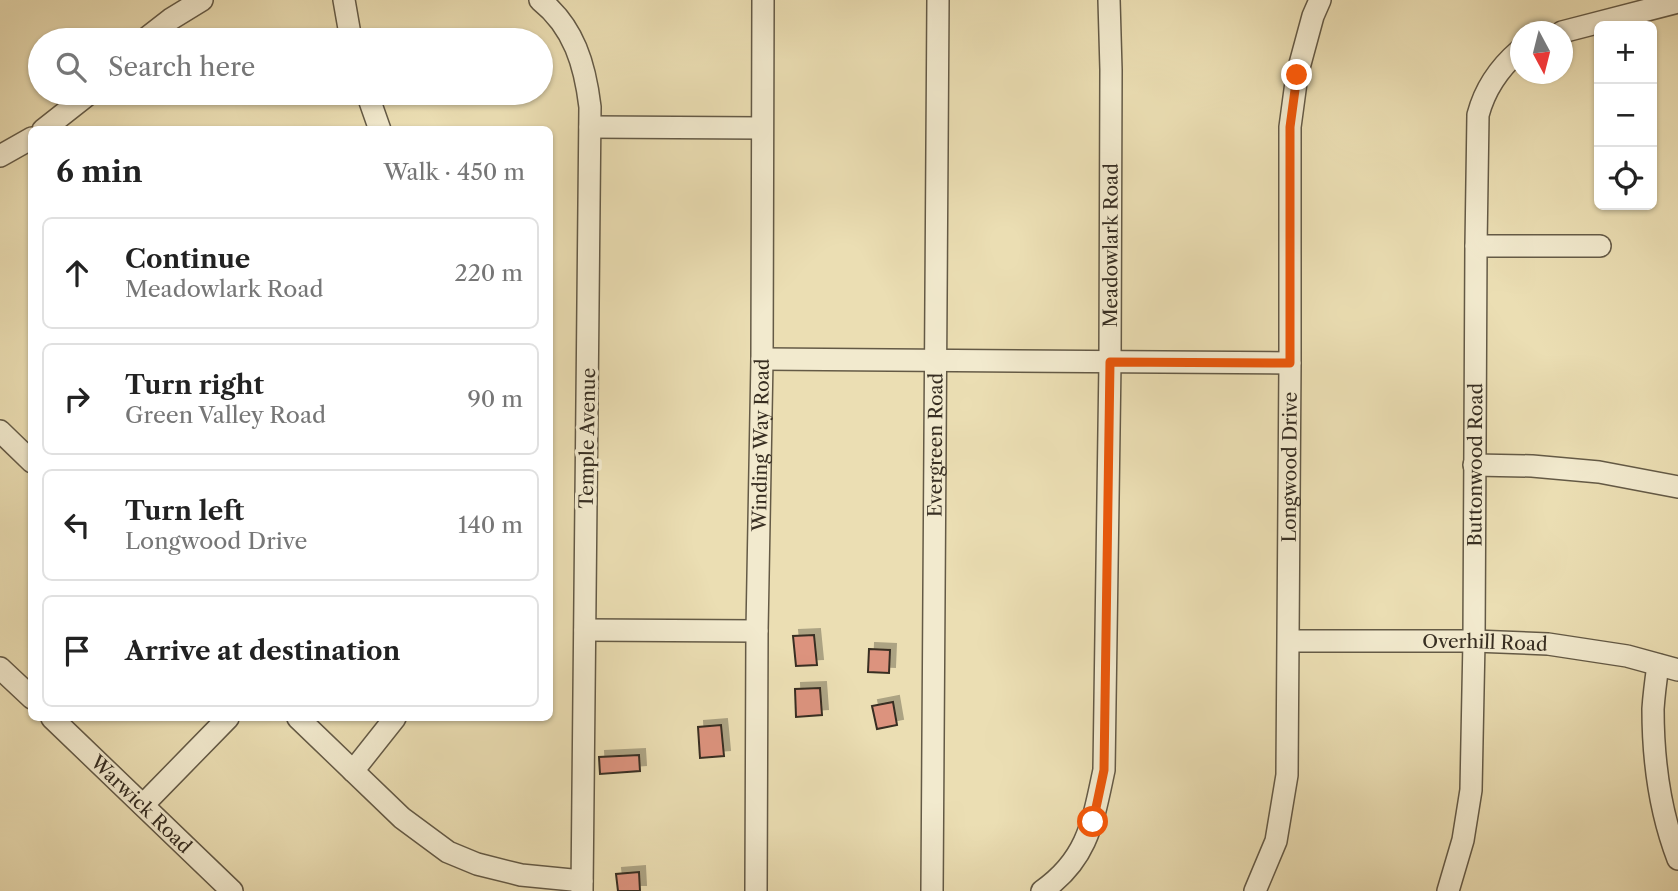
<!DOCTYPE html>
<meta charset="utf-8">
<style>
body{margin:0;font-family:"Libre Caslon Text",serif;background:#f2f2f2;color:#222}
.controls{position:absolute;right:21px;top:21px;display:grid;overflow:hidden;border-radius:10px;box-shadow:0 2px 5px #0004}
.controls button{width:63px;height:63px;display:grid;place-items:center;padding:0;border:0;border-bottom:2px solid #e0e0e0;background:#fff;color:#222;font:35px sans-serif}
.compass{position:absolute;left:1510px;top:21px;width:63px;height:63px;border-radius:50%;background:#fff;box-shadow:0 2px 5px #0004;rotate:173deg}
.stop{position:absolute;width:21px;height:21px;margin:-16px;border:5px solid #ea580c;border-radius:50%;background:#fff}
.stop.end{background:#ea580c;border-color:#fff;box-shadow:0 2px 7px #0008}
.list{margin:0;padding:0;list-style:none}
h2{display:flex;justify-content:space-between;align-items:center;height:91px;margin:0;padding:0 28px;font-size:30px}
h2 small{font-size:23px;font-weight:400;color:#767676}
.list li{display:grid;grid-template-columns:46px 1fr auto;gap:21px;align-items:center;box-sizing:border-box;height:112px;margin:0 14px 14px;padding:0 14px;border:2px solid #e0e0e0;border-radius:10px}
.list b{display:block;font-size:26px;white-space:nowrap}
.list p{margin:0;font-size:23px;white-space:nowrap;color:#767676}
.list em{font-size:23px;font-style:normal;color:#767676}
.icon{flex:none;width:38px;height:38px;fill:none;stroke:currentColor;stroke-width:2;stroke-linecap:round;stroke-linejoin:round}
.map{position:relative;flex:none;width:1678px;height:891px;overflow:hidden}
.search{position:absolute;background:#fff;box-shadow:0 2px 5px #0004;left:28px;top:28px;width:525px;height:77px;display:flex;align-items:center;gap:18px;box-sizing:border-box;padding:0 24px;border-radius:38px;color:#767676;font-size:26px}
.panel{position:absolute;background:#fff;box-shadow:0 2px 5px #0004;left:28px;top:126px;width:525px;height:595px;border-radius:10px}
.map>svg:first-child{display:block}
.building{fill:#dc937e;stroke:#372e22;stroke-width:2;filter:url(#shadow)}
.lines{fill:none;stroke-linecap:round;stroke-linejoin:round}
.minor-casing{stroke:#645a46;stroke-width:24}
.minor{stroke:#f2eace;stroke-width:21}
.route{stroke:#ea580c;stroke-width:9}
.labels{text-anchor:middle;stroke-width:7;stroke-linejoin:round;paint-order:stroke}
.street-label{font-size:19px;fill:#372e22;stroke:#f2eace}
</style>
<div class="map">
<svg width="1678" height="891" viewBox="0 0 1678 891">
<defs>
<filter id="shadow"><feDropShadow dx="6" dy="-6" stdDeviation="0" flood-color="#0004"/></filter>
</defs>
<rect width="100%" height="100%" fill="#ebdeb3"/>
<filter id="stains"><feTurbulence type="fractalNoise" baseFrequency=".00286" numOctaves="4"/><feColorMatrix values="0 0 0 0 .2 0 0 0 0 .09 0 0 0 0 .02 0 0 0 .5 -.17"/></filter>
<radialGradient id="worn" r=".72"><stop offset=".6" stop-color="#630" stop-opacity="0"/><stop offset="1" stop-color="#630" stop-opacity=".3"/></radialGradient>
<path class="building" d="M814,635L817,665L796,666L793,636Z
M869,649L890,650L889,673L868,672Z
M820,688L822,715L796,717L795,689Z
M893,702L897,725L877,729L872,706Z
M721,725L724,756L700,758L698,727Z
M639,755L640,771L600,774L599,757Z
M639,872L640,891H618L616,874Z"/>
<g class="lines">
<defs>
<g id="minor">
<path d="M344,0L351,40"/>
<path d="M540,0C574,27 585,65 590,107L582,891"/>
<path d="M1562,32L1678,2"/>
<path d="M144,40L171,19L202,0"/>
<path d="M367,93L380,130"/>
<path d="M590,127L762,128"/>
<path d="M43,130L90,93"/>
<path d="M0,156L32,138"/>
<path d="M1476,246H1600"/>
<path d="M762,359L1290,363"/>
<path d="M0,431L32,462"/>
<path d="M1474,465L1532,466L1599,472L1678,487"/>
<path d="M585,630L757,631"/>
<path id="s1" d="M1289,641H1474L1548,644L1627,656L1678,670"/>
<path d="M1658,665C1656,679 1654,694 1653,709C1653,759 1660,812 1678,859"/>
<path d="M0,668L32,698"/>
<path id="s2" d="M52,718L232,891"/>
<path d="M298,718L402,818L448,852L477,864L521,875L582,881"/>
<path d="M353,771L395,718"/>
<path d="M143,805L228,718"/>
<path id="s3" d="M756,891L757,631L762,359L763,0"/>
<path id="s4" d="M932,891L938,0"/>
<path id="s5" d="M1042,891C1088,859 1093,821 1104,770L1110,362L1111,70L1109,0"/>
<path id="s6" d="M1255,891L1276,841L1287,775L1290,363V127L1297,75L1313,16L1320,0"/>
<path id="s7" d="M1448,891L1463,840L1471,790L1474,641L1476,246L1478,115C1485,88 1499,68 1520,50"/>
</g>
</defs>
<use href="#minor" class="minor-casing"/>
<use href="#minor" class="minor"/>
</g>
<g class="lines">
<path class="route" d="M1093,822L1104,770L1110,362L1290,363V127L1297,75"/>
</g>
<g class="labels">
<g class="street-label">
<text dy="7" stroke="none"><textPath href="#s5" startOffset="665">Meadowlark Road</textPath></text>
<text transform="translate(587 438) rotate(-89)" y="7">Temple Avenue</text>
<text dy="7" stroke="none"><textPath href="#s3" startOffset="446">Winding Way Road</textPath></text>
<text dy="7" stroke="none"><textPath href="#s4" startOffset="446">Evergreen Road</textPath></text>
<text dy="7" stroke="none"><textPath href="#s7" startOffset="429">Buttonwood Road</textPath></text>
<text dy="7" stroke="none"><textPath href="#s6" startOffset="429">Longwood Drive</textPath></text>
<text dy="7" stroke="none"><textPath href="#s1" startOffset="196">Overhill Road</textPath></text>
<text dy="7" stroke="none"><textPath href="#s2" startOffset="124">Warwick Road</textPath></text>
</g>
</g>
<rect width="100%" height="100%" filter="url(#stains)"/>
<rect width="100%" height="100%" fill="url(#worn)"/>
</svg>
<div class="controls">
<button>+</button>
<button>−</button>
<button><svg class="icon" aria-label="locate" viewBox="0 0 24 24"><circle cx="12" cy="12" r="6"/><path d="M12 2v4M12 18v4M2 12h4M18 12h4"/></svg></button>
</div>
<svg class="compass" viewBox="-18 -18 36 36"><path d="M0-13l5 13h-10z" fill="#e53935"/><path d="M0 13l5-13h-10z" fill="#767676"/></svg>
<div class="stop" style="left:1093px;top:822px"></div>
<div class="stop end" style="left:1297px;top:75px"></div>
<div class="search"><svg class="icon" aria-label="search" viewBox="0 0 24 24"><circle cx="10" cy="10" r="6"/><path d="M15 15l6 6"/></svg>Search here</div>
<section class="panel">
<h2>6 min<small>Walk · 450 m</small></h2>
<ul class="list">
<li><svg class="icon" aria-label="ahead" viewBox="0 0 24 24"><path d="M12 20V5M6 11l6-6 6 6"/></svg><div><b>Continue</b><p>Meadowlark Road</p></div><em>220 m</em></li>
<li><svg class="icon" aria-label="right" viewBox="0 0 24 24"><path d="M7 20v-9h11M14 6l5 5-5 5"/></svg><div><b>Turn right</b><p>Green Valley Road</p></div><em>90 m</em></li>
<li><svg class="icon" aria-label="left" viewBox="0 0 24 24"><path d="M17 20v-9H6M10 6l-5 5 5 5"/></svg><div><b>Turn left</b><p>Longwood Drive</p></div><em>140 m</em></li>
<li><svg class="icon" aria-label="arrive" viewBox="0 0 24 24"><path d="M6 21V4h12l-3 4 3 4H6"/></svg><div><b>Arrive at destination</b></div></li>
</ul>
</section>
</div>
